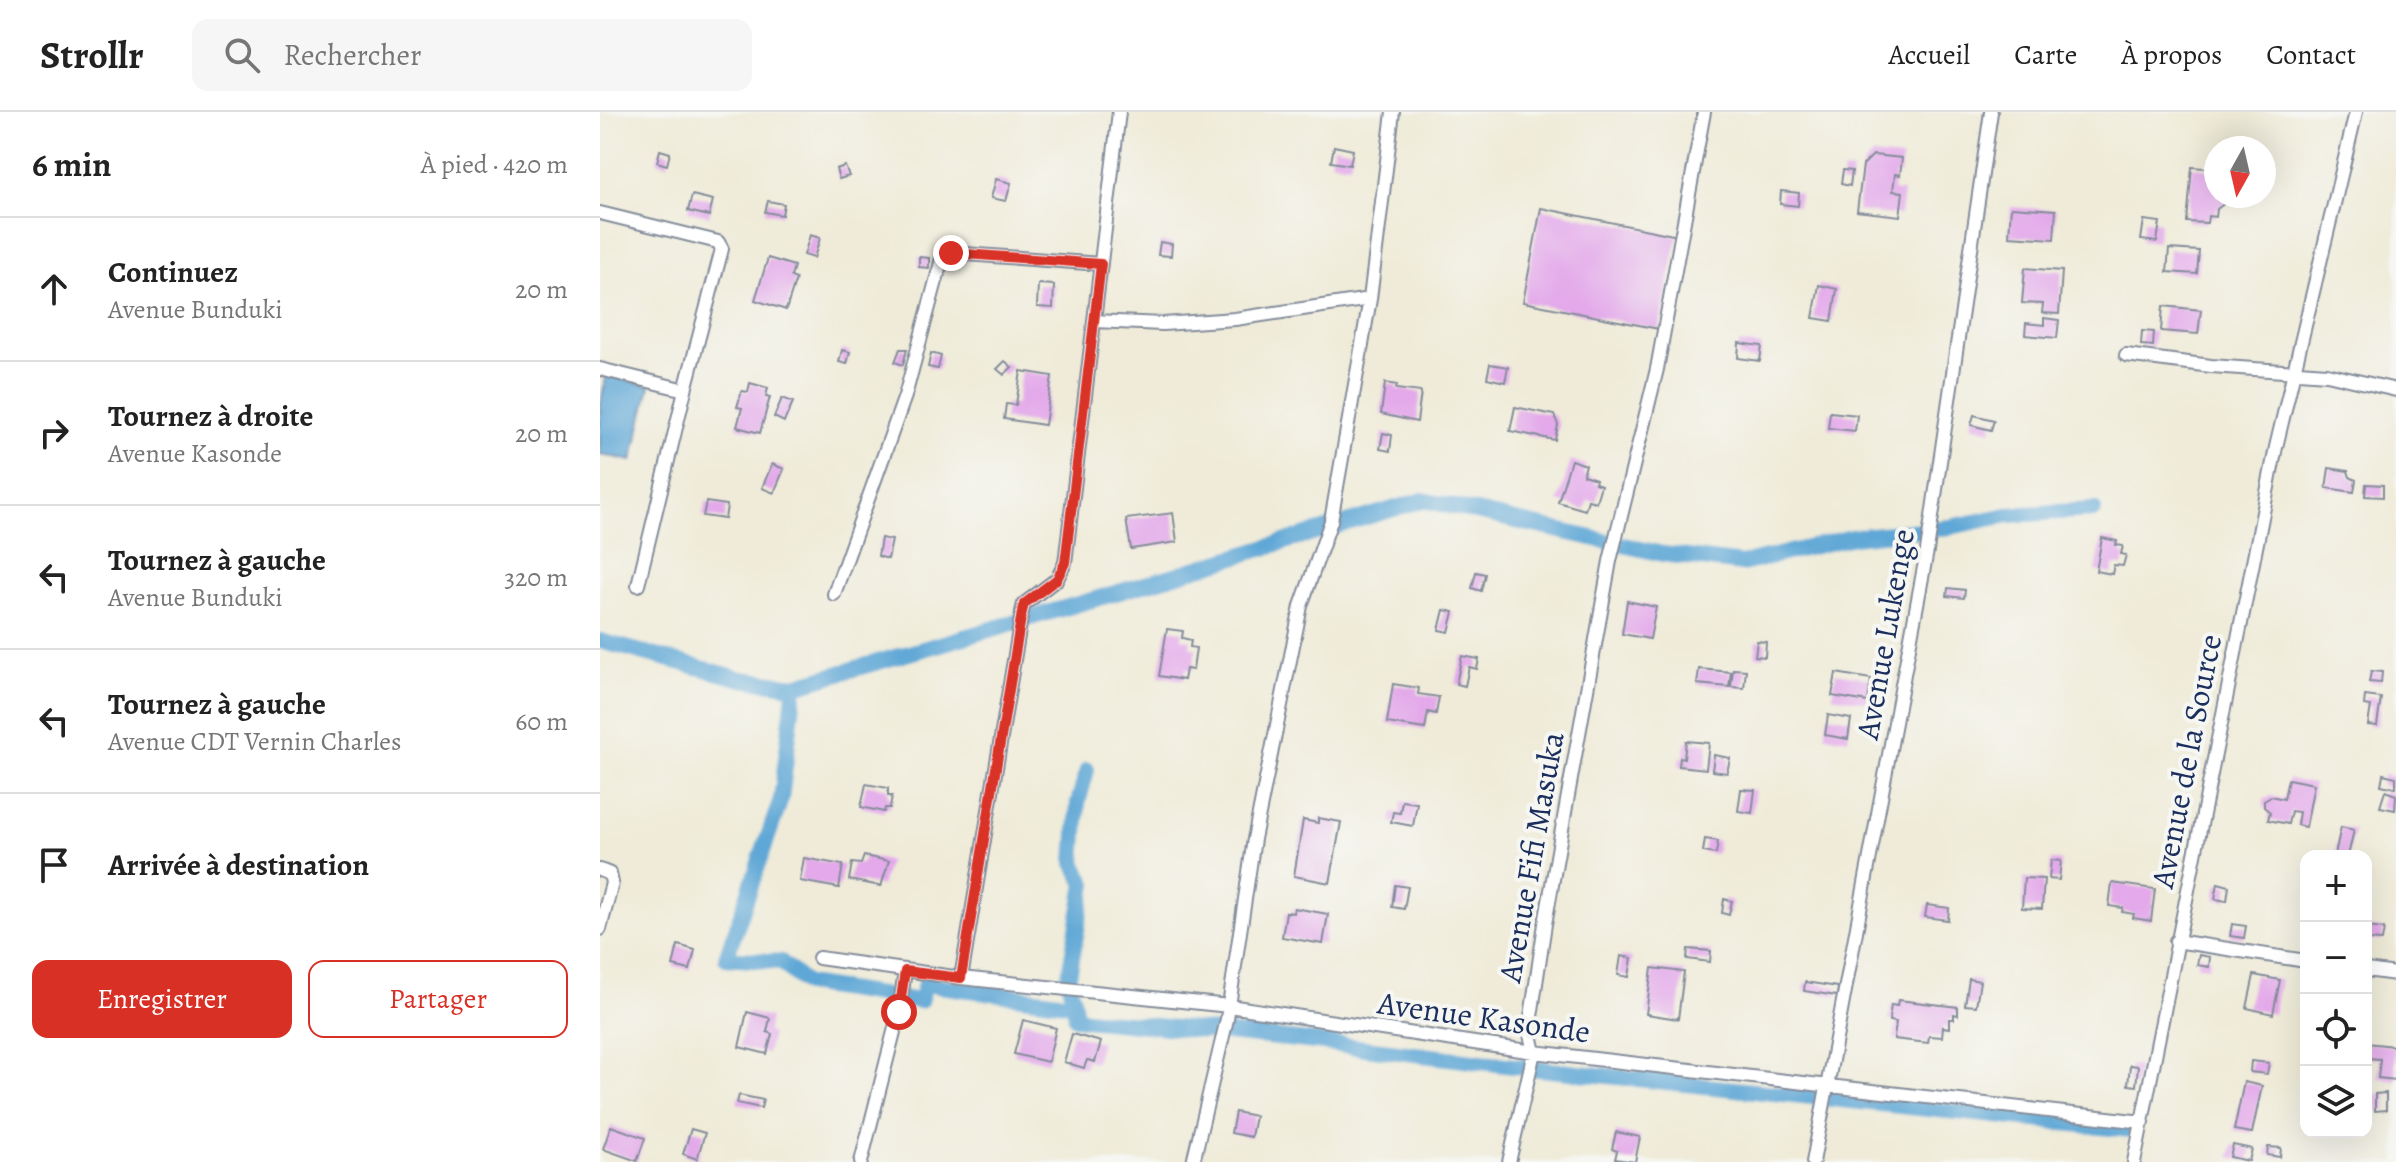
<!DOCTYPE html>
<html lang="fr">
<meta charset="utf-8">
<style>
body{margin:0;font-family:Alegreya,serif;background:#f6f6f6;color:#222}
.controls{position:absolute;right:24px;bottom:24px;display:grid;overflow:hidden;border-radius:16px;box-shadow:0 8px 32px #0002}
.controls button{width:72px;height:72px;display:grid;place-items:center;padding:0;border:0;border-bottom:2px solid #e0e0e0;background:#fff;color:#222;font:40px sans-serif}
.compass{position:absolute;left:1604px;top:24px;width:72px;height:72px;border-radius:50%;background:#fff;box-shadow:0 8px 32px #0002;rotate:188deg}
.stop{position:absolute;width:24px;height:24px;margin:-18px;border:6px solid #d93025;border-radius:50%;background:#fff}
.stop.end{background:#d93025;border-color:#fff;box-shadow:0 2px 8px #0008}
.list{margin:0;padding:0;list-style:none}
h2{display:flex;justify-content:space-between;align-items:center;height:104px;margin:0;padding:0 32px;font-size:34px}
h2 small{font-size:26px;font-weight:400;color:#767676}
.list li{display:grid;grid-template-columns:52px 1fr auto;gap:24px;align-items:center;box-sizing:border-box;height:144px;padding:0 32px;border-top:2px solid #e0e0e0}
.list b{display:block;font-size:30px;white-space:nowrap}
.list p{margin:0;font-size:26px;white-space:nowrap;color:#767676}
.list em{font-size:26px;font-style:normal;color:#767676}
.actions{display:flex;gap:16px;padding:24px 32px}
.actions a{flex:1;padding:18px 0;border:2px solid #d93025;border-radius:16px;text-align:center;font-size:28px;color:#d93025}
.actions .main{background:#d93025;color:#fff}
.icon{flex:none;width:44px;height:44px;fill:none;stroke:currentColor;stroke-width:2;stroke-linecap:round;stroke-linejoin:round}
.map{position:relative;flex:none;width:1796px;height:1050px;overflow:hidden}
header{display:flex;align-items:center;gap:48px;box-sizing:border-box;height:112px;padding:0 40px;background:#fff;border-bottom:2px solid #e0e0e0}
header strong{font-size:38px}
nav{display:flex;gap:44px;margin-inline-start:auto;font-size:28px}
.search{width:560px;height:72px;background:#f6f6f6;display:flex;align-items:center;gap:20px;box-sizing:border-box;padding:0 28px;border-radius:16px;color:#767676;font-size:30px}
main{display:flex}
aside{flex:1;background:#fff}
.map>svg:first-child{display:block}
.water{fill:#5fa7d6;stroke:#3d6b9a;stroke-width:2}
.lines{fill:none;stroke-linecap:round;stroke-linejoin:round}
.canal{stroke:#5fa7d6;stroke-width:16}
.building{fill:#e3a9ea}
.minor-casing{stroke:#858d9b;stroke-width:16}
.minor{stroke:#fff;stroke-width:12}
.route{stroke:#d93025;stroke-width:10}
.labels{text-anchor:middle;stroke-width:8;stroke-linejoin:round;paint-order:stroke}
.street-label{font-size:32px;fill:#1b2f5e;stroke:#f6f6f2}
</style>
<header>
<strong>Strollr</strong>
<div class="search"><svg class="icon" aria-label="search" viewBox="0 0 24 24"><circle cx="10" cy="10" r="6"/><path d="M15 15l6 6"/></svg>Rechercher</div>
<nav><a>Accueil</a><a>Carte</a><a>À propos</a><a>Contact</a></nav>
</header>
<main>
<aside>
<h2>6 min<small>À pied · 420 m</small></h2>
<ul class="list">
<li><svg class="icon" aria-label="ahead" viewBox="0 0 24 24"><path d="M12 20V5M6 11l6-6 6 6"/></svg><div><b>Continuez</b><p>Avenue Bunduki</p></div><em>20 m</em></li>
<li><svg class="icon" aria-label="right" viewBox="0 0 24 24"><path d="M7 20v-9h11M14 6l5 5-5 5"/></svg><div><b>Tournez à droite</b><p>Avenue Kasonde</p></div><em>20 m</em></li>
<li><svg class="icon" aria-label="left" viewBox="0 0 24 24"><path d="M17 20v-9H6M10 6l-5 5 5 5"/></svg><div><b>Tournez à gauche</b><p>Avenue Bunduki</p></div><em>320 m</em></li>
<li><svg class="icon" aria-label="left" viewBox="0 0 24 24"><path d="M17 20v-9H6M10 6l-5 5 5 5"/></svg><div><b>Tournez à gauche</b><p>Avenue CDT Vernin Charles</p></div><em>60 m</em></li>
<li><svg class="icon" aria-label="arrive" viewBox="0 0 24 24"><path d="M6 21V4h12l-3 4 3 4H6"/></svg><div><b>Arrivée à destination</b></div></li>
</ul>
<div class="actions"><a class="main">Enregistrer</a><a>Partager</a></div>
</aside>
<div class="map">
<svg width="1796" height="1050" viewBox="0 0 1796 1050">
<rect width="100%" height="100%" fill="#f6f6f2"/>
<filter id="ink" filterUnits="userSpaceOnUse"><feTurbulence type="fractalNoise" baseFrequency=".0125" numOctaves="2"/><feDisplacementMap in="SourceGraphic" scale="16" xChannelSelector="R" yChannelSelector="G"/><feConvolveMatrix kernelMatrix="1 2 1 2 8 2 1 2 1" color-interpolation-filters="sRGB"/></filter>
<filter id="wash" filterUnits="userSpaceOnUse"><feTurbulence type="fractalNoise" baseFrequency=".006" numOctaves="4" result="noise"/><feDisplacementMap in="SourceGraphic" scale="32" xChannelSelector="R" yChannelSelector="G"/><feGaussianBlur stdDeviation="1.8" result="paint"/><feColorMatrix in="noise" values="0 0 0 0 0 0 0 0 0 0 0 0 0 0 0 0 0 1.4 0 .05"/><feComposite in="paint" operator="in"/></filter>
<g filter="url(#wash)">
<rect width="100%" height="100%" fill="#efebd8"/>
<path class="water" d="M6,263L50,274L32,349L0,342V297Z"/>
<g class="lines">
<path class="canal" d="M0,529L142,567L195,574L499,486L823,388L1063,442L1142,452L1252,425L1350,415L1408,403L1494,398
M195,574L181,687L126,846L181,850L206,872L320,889L325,872L474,892L476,906L707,929L930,956L1531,1018
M474,890L468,869L485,772L474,751L478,691L487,658"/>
</g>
<g id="blocks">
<path class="building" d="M734,34L753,38L750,53L731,50Z
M60,38L70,41L67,53L57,50Z
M1273,43L1302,46L1300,63L1295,62L1293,79L1303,80L1300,104L1257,99L1263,53Z
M245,54L249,64L239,67L236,57Z
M1592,55L1616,57V84H1634L1617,97L1616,105L1608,104L1607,111L1587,110Z
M1243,58L1252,59L1250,74L1241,72Z
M396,67L411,71L406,89L391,86Z
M1181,79L1199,81L1198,94L1180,92Z
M92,83L113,88L109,104L88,99Z
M168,89L184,92L182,103L165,100Z
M1411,95L1456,98L1454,127L1409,124Z
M941,96L1078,124L1059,217L923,190Z
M1544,108L1560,110L1557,130L1541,128Z
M210,123L220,126L214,146L204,143Z
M560,130L572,132L571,144L558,143Z
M1569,137L1599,139L1597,162L1567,160Z
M319,145L329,146V156L319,155Z
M168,146L194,154L191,165L196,167L186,198L155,188Z
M1425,156L1462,159L1459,202L1442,201L1443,192L1422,191Z
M438,172L454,173L453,196L437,195Z
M1219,173L1237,177L1232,209L1213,206Z
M1563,194L1601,198L1598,222L1561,219Z
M1444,206L1459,208L1457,226L1425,223L1426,211L1444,213Z
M1542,219L1554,220L1553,234L1541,233Z
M1139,231L1162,234L1160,249L1138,246Z
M300,237H307L303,253L295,250Z
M242,238L250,240L247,252L239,250Z
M331,241L341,244L338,257L328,255Z
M405,249L412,255L404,263L397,257Z
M890,252L908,255L905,270L887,266Z
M421,259L452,264L445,313L404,307L406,292L416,293Z
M150,271L168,276L166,284L170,285L160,321L137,315L142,296L137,295L142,279L148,280Z
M785,271L797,273L796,277L821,280L817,310L781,302Z
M182,286L193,290L184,310L174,305Z
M915,295L954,303L958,313L955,328L910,319Z
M1230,300L1257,303L1255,319L1228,316Z
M1374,303L1394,308L1391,318L1371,313Z
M783,321L792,323L790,339L780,337Z
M971,348L986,353L983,363L996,367L995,371L1001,373L996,390L988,388L985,398L958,390Z
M172,352L184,357L174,381L162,376Z
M1729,356L1748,359L1750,365L1756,368L1754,380L1726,376Z
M1766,372L1783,373V385L1765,384Z
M106,390L127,393L125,407L103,404Z
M573,401L577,430L531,437L526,407Z
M281,426L292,428L288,447L278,444Z
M1502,426L1517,429L1516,433L1523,434L1521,442L1526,443L1523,454L1514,453L1512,462L1496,459Z
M876,460L885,462L881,479L872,476Z
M1348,476L1365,478L1364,486L1347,484Z
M1027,489L1056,495L1050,527L1022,522Z
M844,498L854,500L849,520L839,518Z
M567,517L583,519L582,526L591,528L590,535L596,536L593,558L586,557L584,568L559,564Z
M1157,529L1166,530L1165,545L1155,544Z
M862,544L879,547L877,557L869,555L865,574L856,572Z
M1099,557L1131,560L1129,575L1097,572Z
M1133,557L1146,558L1144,576L1131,575Z
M1771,559L1782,560L1781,571L1769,570Z
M1236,561L1271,567L1268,590L1232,584Z
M793,572L819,576L818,582L839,585L836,602L828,600L825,617L787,611Z
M1765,584L1781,586L1777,614L1768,613L1771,594L1764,593Z
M1228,603L1251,607L1248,627L1225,623Z
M1086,629L1109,631L1106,657L1079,654L1080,645L1084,646Z
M1114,643L1130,646L1127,661L1112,659Z
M1783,662L1796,665V676L1781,673Z
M1688,667L1714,672L1706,715L1697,713L1699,700L1691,699L1688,712L1668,708L1670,700L1664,695V688L1671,684L1684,687Z
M266,672L288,676V684H292L290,696H285L284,700L261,695Z
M1141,677L1155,678L1152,701L1138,699Z
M1785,679L1796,683L1795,698L1780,695Z
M802,689L817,691L813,714L791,710L793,700L800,701Z
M718,706L741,710L730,771L694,764L703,708L718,711Z
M1741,715L1754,718L1748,744L1735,742Z
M1105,727L1118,729L1116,742L1103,740Z
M264,744L289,749L281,774L249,768L252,751L261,752Z
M204,746L243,753L239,776L200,769Z
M1451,748L1461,749L1459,768L1449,767Z
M1424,766L1444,767L1442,797L1422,796Z
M1512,771L1555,777L1551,809L1533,806L1534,802L1522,800L1523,796L1509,794Z
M1618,771L1629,774L1627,789L1615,787Z
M795,773L808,775L804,797L792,795Z
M1124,787L1132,789L1129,803L1122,801Z
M1327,793L1349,796L1348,808L1325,805Z
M694,796L728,802L723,832L682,825L686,800L693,801Z
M1632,812L1646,814L1644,826L1630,824Z
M1767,815L1784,817L1782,829L1766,828Z
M78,833L95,838L90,858L73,854Z
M1088,837L1111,839L1110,850L1087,847Z
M1599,843L1610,845L1609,855L1597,853Z
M1021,844L1032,846L1029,865L1018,863Z
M1052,856L1084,860L1078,907L1046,902Z
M1654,863L1680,868L1673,902L1647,896Z
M1369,867L1380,869L1376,894L1365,893Z
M1205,870L1238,875L1237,884L1204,879Z
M1298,888L1358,895V903L1354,902V907H1349V916L1343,915L1342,925L1329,924L1328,931L1294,927L1296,910L1289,909L1291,893L1297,894Z
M147,900L170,906L167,920L172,922L167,942L139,935Z
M423,908L456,916L448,950L414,942Z
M472,922L501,930L495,950L487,948L484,956L464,950Z
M1766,931L1794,934L1796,968L1778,966L1780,947L1766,946Z
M1651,949L1669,951L1667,962L1650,960Z
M1530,953L1538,954L1536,974L1528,973Z
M1644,970L1662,974L1652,1021L1634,1018Z
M1786,981V998L1775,999V982Z
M139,983L163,988L161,996L137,991Z
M635,1000L655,1004L651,1025L631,1021Z
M11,1014L45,1026L37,1049L3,1037Z
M91,1017L105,1021L97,1047L83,1042Z
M1016,1020L1040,1025L1035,1050L1015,1047L1017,1039L1012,1037Z
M1633,1033L1652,1037L1649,1049L1630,1045Z
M1668,1035L1681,1036L1680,1045L1667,1043Z"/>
</g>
</g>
<g filter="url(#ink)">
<use href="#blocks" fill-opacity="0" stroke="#858d9b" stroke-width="2"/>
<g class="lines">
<defs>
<path id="minor" d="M0,101L118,130L122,137L85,278L0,257
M494,209L563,212L635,207L770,187
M1526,243L1611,254L1727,262L1796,278
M38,473L85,278
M234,482L305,284L343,143L351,141L501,152
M0,758L10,762L12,771L0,817
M1576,829L1706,849
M219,846L361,866L629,894L934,940L1543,1010
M1766,858L1796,862
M361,866L422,500L424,492L457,467L465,451L519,0
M261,1050L299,900L305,859
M593,1050L627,907L654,727L701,494L731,409L770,187L793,0
M909,1050L934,940L929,918L945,812L1010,449L1057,257L1104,0
M1213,1050L1327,439L1391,0
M1534,1050L1676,335L1756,0"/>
</defs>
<use href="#minor" class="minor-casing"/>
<use href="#minor" class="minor"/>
</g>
</g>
<g class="lines" filter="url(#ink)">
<path class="route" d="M299,900L305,859L361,866L422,500L424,492L457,467L465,451L501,152L351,141"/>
</g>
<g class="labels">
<g class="street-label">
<text transform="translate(1285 522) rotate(-80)" y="11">Avenue Lukenge</text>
<text transform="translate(1586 649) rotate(-79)" y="11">Avenue de la Source</text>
<text transform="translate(931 745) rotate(-80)" y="11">Avenue Fifi Masuka</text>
<text transform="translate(884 905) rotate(8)" y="11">Avenue Kasonde</text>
</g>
</g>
</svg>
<div class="controls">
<button>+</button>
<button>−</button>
<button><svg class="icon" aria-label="locate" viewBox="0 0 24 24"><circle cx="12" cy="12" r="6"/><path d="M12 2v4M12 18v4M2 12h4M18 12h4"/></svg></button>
<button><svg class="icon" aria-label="layers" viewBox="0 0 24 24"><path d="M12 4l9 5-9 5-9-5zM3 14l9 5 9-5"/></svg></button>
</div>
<svg class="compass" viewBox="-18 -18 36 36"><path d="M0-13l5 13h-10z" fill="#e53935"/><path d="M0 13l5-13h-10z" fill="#767676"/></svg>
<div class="stop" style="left:299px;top:900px"></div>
<div class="stop end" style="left:351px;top:141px"></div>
</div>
</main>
